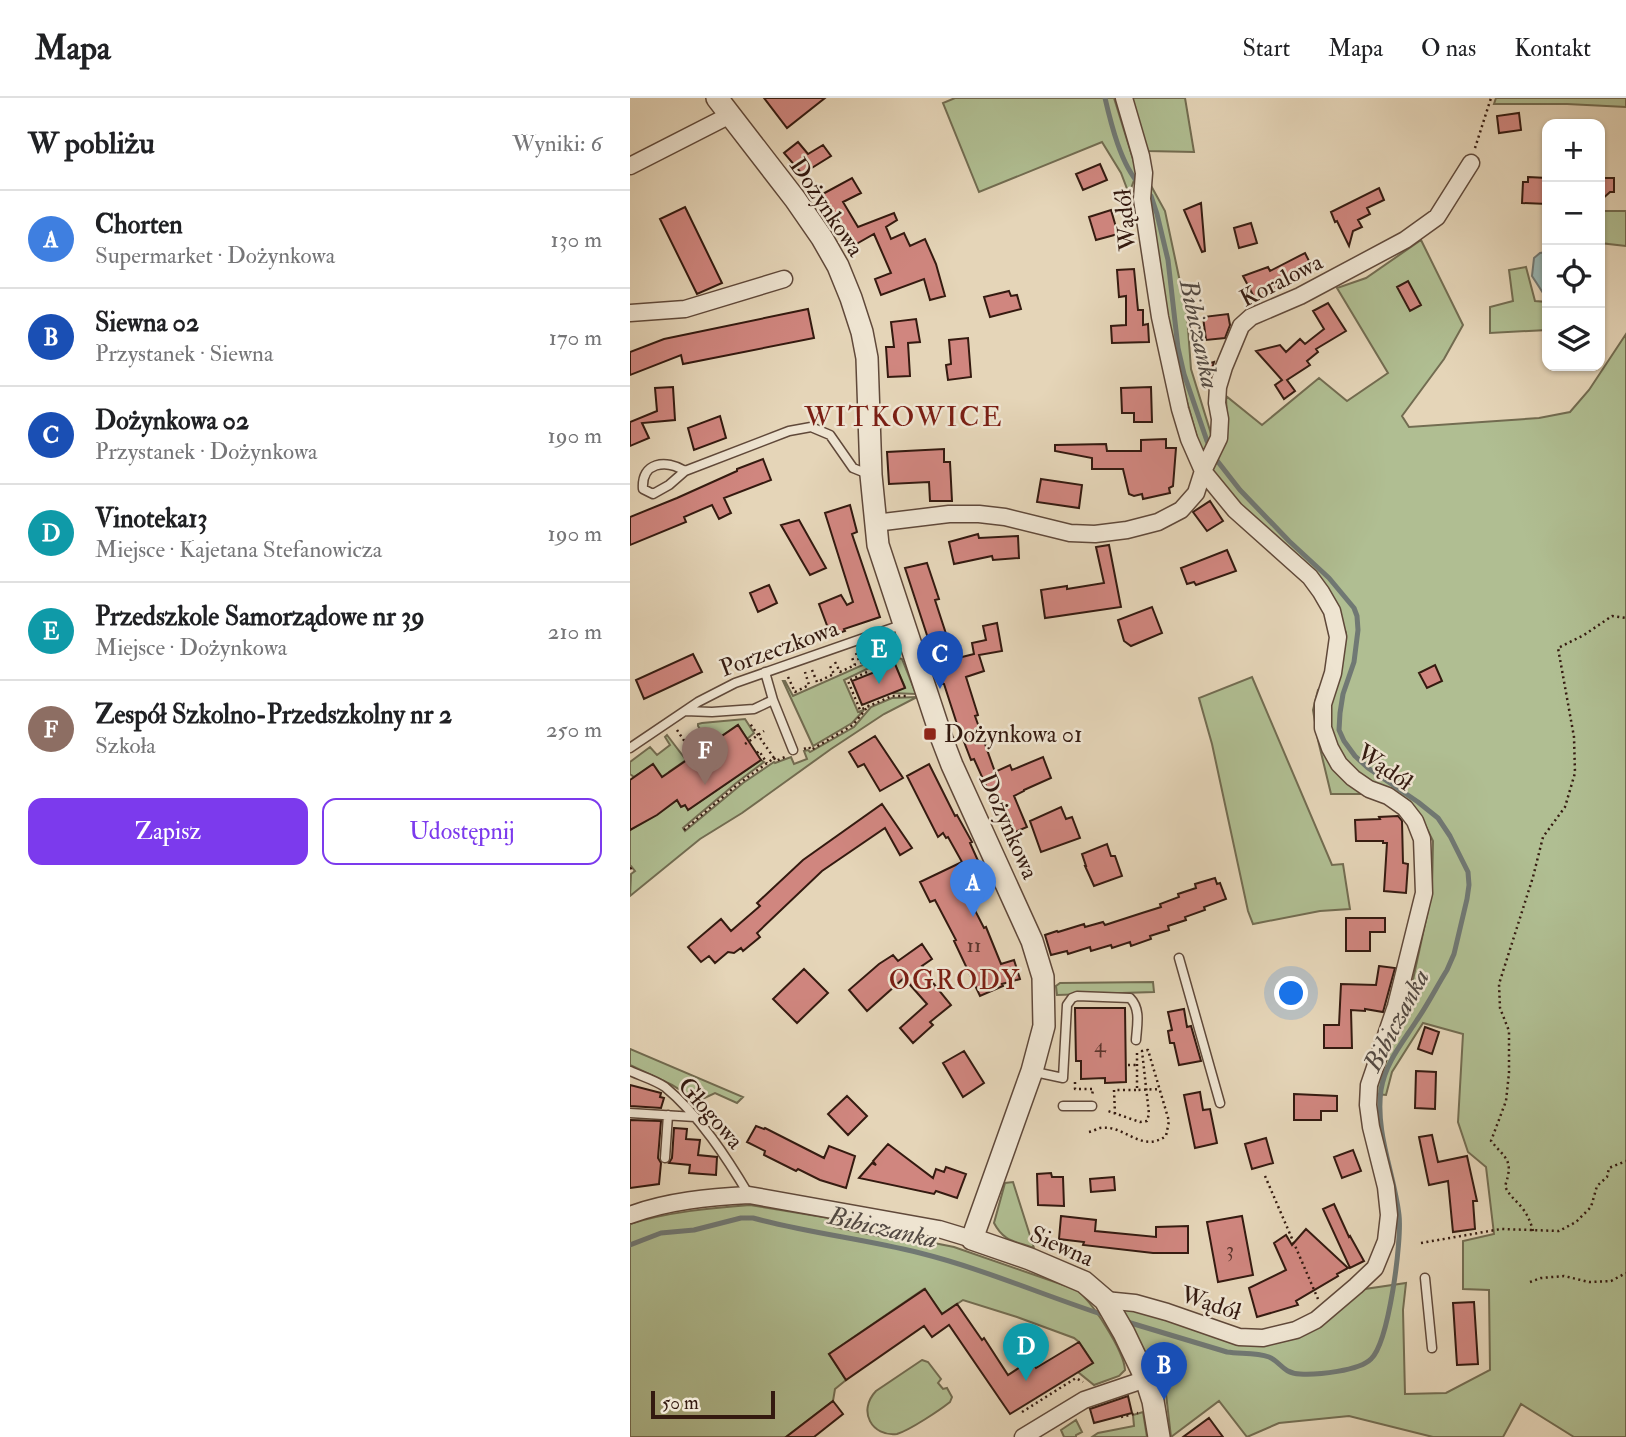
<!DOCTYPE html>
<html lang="pl">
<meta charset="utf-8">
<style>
body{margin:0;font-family:"IM FELL Double Pica",serif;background:#f6f6f6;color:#202124}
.controls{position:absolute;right:21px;top:21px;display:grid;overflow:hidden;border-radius:14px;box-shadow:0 2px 5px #0004}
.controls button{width:63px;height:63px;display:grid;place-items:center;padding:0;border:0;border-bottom:2px solid #e0e0e0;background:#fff;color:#202124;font:35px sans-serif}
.scale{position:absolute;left:21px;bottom:18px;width:124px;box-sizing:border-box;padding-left:7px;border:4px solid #341a10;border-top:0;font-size:19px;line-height:24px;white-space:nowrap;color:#341a10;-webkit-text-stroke:5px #eee4d1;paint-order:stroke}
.you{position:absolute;left:662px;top:896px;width:24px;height:24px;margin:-18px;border:5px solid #fff;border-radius:50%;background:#1a73e8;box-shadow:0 0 0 10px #1a73e833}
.badge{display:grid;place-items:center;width:46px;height:46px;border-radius:50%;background:#7c3aed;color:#fff;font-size:23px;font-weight:700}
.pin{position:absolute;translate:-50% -58px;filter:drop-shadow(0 2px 4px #0008)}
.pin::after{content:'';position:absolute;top:37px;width:24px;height:21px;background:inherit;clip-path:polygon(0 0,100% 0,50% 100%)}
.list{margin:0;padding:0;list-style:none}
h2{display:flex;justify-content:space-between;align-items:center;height:91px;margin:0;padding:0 28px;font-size:30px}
h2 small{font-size:23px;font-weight:400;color:#757577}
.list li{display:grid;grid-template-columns:46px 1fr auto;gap:21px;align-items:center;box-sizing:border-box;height:98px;padding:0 28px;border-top:2px solid #e0e0e0}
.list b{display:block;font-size:26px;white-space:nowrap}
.list p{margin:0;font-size:23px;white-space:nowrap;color:#757577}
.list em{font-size:23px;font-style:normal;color:#757577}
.actions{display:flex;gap:14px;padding:21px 28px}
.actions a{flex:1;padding:16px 0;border:2px solid #7c3aed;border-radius:14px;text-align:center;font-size:24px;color:#7c3aed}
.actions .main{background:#7c3aed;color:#fff}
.icon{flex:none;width:38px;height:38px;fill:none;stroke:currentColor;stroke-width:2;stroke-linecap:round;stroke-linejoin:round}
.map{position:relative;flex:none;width:996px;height:1339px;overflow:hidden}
header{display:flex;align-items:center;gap:42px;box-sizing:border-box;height:98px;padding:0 35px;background:#fff;border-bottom:2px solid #e0e0e0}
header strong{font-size:33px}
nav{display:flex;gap:38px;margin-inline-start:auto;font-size:24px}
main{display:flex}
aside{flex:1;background:#fff}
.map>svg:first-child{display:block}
.green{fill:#b0be92;stroke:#726c51;stroke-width:2}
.water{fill:#98b7b6;stroke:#707874;stroke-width:2}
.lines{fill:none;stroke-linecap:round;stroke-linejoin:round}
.stream{stroke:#707874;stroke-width:5}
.building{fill:#d0867f;stroke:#341a10;stroke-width:2}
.service-casing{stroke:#60493a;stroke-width:11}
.minor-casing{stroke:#60493a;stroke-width:19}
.tertiary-casing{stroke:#60493a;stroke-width:24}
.path{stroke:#341a10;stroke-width:2.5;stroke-dasharray:2 3.5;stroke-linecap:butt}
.service{stroke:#eee4d1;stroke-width:8}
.minor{stroke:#eee4d1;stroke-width:16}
.tertiary{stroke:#eee4d1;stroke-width:21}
.poi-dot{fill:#8f2418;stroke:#eee4d1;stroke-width:2.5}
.labels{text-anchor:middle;stroke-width:5;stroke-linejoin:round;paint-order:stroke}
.number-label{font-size:21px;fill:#5b352c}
.street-label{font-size:24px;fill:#341a10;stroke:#eee4d1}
.poi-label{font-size:24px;fill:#341a10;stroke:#eee4d1;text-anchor:start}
.water-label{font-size:26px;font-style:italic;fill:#524942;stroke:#eee4d1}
.neighbourhood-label{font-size:26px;letter-spacing:2px;fill:#7a1f14;stroke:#eee4d1}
.quarter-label{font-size:28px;letter-spacing:2px;fill:#7a1f14;stroke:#eee4d1}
</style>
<header>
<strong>Mapa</strong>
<nav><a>Start</a><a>Mapa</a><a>O nas</a><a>Kontakt</a></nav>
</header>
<main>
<aside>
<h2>W pobliżu<small>Wyniki: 6</small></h2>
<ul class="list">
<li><span class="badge" style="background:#3f7fe0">A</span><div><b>Chorten</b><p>Supermarket · Dożynkowa</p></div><em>130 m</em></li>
<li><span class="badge" style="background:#1a4fb4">B</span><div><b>Siewna 02</b><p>Przystanek · Siewna</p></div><em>170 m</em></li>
<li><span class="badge" style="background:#1a4fb4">C</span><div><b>Dożynkowa 02</b><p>Przystanek · Dożynkowa</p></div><em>190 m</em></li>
<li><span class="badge" style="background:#0f9aa8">D</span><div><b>Vinoteka13</b><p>Miejsce · Kajetana Stefanowicza</p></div><em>190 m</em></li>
<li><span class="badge" style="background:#0f9aa8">E</span><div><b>Przedszkole Samorządowe nr 39</b><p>Miejsce · Dożynkowa</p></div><em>210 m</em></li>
<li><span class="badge" style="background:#8d6e63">F</span><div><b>Zespół Szkolno-Przedszkolny nr 2</b><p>Szkoła</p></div><em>250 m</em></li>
</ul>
<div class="actions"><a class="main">Zapisz</a><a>Udostępnij</a></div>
</aside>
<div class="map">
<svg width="996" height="1339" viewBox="0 0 996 1339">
<rect width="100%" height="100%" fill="#e5d5b8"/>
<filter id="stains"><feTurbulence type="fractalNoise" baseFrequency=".00286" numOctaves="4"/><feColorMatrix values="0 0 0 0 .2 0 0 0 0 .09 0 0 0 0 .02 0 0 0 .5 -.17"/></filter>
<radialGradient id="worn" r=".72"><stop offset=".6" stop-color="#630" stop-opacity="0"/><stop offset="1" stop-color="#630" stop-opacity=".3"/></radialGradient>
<path class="green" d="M325,0H484L507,74L499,96L491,75L472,44L349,94L313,5Z
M499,0H555L564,54L517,53Z
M866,0H996V9L937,6H864Z
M519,84L535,113L557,217L561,271L582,339L572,357L545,261L516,103Z
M970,113H996V148L970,145Z
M791,142L833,227L814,261L772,318L779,329L909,320L940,314L959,292L996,236V1339H944L891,1306L873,1339H803L719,1318L649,1325L617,1339L589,1303L541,1339L536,1296L528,1276L489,1210H501L607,1243L694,1221L735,1191L776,1185L773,1212L775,1296L816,1295L860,1272L859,1192L833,1191V1143L864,1136L856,1069L838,1054L828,1024L833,936L793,925L762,974L756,997L746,996L750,973L776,914L802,794L803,743L792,721L744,696H701L688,642L683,612L688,592L711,565L716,535L700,496L610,408L580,373L597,324L596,298L632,327L689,280L717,303L758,275L707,190L736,180Z
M896,169L905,203L917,204V232L860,235V209L883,203L879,172Z
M256,556L272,561L286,596L261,595L275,589L265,567H262Z
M237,565L239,570L214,582L228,614L234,612L222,625L183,648L153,583H155L163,598Z
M622,579L702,767L713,766L720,811L690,813L623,826L618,813L582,646L569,600Z
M287,599L254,616L201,651L112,715L70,741L0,798L1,776L5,773L0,767V732L26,717L47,702L51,709L55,707L59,711L131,662L134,664L105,686L53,730L55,733L113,685L144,664L145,665L161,659L164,666L177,661L174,653L178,652L180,654L224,629L241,609L262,600Z
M115,621L124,635L117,641L108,627L80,646L68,628V626L72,625Z
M37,637L56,662L39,674L35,684L23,667L4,679L0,676V664L20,649L27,657L40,647L35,639Z
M523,884L524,894L427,897L426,888L430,885Z
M0,951L113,999L107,1005L85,995L68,1003L42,987L0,967Z
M383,1084L404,1150C385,1143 374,1144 364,1125L375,1085Z
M120,1107L205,1121L204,1129L248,1138L249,1134L324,1149L445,1191C461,1201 494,1253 495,1272L489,1278L464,1287L448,1274L463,1265L449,1244L444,1240L387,1219L333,1202L312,1216L294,1191L199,1256L216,1282L205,1291L203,1303L156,1339H0V1126C38,1114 80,1110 120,1107Z
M292,1262L298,1264L311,1281L308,1285L313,1291L317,1290L322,1299L320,1304C310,1312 280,1332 267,1336C242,1339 227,1313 246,1293Z
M513,1314L517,1339H462L468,1335L504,1328L503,1317Z
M446,1322L452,1334L446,1337V1339H434L431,1332Z"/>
<path class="water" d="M917,154V198H915L902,178L904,160L910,155Z"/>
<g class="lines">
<path class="stream" d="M475,0C481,26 491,67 510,87
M0,1147L31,1135L64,1132L111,1120H123C178,1135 235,1141 290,1155C354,1171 415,1198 477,1218
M494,1223L597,1254C610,1256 626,1254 639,1259C651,1264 652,1275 670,1276C687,1277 729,1273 741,1261C759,1244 772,1142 769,1117C764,1075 745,1034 751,992C755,965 773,944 787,922C798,906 807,888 817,872L824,856L837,801L839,787L838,774L820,738L808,720L788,704L738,670L725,658L714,643L709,632L710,615L713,596L724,564L728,532L727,518L724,510L699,480L659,443L610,392L585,360L577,343L554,276L548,250L538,162L527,116L521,98L517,94"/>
</g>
<path class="building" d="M134,0H195L157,30Z
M889,15L891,32L869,35L867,18Z
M168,44L178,56L193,47L201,58L172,76L154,55Z
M470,66L477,82L453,92L446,76Z
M898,79L917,80V106L892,105L893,84H898Z
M222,80L231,95L213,104L228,129L264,115L267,122L256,129L261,141L274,135L280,148L295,141L306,166L315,198L300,202L294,181L251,197L245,181L261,175L244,136L221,149L200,112L198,113L189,98Z
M970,80H984V94H980L970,103Z
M749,90L754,102L737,110L740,116L728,122L732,129L723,133L719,148L707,123L705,124L701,114Z
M571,105L575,153L572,154L554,112Z
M55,109L92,185L67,196L30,121Z
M481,112L488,136L466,142L459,119Z
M621,125L627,145L609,150L604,130Z
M675,155L683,171L625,201L613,178L638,169L640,173Z
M504,171L508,212H513V227L518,226L519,244L482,245L481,228L496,227V198L489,199L487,172Z
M778,183L791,207L780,213L767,189Z
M379,193L381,198L387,197L391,211L360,219L354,199Z
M698,205L716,233L686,251L688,254L677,263L680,267L657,282L665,293L654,301L645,287L652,282L626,253L650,247L656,254L670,241L675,246L694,231L683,213Z
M178,211L184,240L53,266L51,257L0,277V254L34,241Z
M598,216L600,227L595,240L576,242L573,219Z
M286,221L290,244L278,245L280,278L258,279L256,249H264L261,224Z
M338,240L341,279L318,282L316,267L321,266L319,242Z
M584,264L580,278L573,280L570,268Z
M43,289L45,322L12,325L19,340L0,348V324L27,313L25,290Z
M521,289L522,324H504V315H492L491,290Z
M90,318L96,340L64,352L58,330Z
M536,341V350H546L543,388L539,390L540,395L513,401L512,396L504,398L499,396L493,371H462V360L425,353V347L476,346L477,353H511V342Z
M314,351V364H320L322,403H300L299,384L259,386L257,354Z
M133,361L141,382L94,400L101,415L89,421L82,407L54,419L56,424L0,447V419L47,400L107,373V371Z
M411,381L452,387L449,410L407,404Z
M580,403L593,423L577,433L563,414Z
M220,407L227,434L222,436L250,519L214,531L215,533L201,538L189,506L211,497L217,507L223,504L195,415Z
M169,422L196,470L180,477L151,427Z
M348,436L349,440L388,438L389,460L363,462L362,458L324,466L319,444Z
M479,447L491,509L415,520L411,492L437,488V491L474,485L466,449Z
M597,452L606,473L566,487L564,484L557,486L551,470Z
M297,465L309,501L305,502L321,551L325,550L328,560L344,556L342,545L356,542L353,528L367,525L372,553L349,557L354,573L336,579L348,617L345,618L365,674L380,667L382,672L413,659L421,680L394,692V693L384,698L397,729L378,737L344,661L341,662L326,623L314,586H313L275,470Z
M139,487L147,505L128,514L120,495Z
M522,509L532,535L501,548L494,543L488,522Z
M63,556L72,574L14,601L6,582Z
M265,566L275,590L232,607L222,583Z
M805,567L812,583L797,590L789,575Z
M108,627L131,662L58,712L55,707L51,709L47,702L27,717L0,732V682L23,666L32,679Z
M245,638L273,680L250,693L234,666L228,669L219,654Z
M299,666L325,718L327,717L342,744L340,745L354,776L332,787L354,830L356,829L371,866L384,862L390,881L372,886L373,888L350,898L324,843L326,842L305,802L300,804L290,784L332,764L318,739L316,740L313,735L308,739L277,678Z
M252,706L282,750L270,757L255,730L192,773L127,835L130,839L113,853L111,850L104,855L98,854L85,865L79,858L71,864L58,849L91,821L101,833L130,808L127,805L173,762Z
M431,709L436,721L442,719L450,740L411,754L400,723Z
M768,718L772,723L773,765L778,766L776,795L754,793L757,745H753V743H726L725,722L750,721L749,719Z
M477,746L481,758H485L492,778L464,788L455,768H456L452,756Z
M585,780L587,786L590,785L596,801L574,809L575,812L555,819L556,822L538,828L539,832L520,838L521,841L501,848L500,844L482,850L481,847L461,853L460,849L438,856L437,853L421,857L415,837L427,833L428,834L454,826L455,829L473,824L475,827L512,815L531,809L530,806L549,799L548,796L566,790L565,786Z
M716,820H755V834H740V853H716Z
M292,846L302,861L292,868L301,878L299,880L321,907L300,924L303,927L283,945L270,930L297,906L274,880L237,913L219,892L249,866L263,857L268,863Z
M749,868L765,870L753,914L735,911V913L721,912L722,950H694V927H709L711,886L746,887Z
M174,871L198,895L167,925L143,901Z
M445,910H495L496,984L475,985V980L451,981V963H446Z
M554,911L557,929L561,928L571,963L549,967L544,945H540L538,933L542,932L538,914Z
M795,929L809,934L802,956L788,951Z
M334,953L354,985L333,999L313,965Z
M786,973L806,974L805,1011L785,1010Z
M0,987L31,995L30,999L34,1000L31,1010L0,1008Z
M570,994L573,1012L580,1011L587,1045L565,1050L554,997Z
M664,996L707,998V1013H691V1022H664Z
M217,998L237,1018L218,1037L198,1016Z
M0,1022L31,1023L28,1060L31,1065L29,1086L0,1090Z
M126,1028L134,1031L135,1030L194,1060L199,1048L225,1058L216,1090L190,1082L168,1071L166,1073L134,1057L135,1053L117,1044Z
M44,1030L57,1031L56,1041L70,1042L68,1057L87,1059L86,1077L59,1075L60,1067L39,1065L42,1060Z
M802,1037L808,1064L837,1058L847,1103H843L845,1131L823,1134L818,1083L799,1087L789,1039Z
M636,1040L643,1065L622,1071L615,1046Z
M258,1046L303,1080L306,1071L314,1074L316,1069L336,1076L327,1100L306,1093L304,1096L229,1080L242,1065L246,1067L243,1063Z
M723,1052L731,1073L712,1080L704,1059Z
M421,1075L422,1079H433L434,1108L408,1107L407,1076Z
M484,1079L485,1092L461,1094L460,1081Z
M704,1106L719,1139L720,1138L734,1163L720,1170L693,1111Z
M431,1118L466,1122L465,1133L526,1139V1129L558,1128V1155H523L453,1147L454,1144L429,1141Z
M612,1118L623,1177L588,1184L577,1124Z
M676,1131L718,1170L707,1176L708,1178L666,1203L668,1207L627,1219L619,1190L656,1172L644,1145L656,1137L662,1147Z
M295,1191L312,1216L327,1206L352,1242L354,1240L378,1277L401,1262L406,1270L449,1244L463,1265L380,1316L319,1227L302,1239L294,1228L216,1282L199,1256Z
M844,1204L848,1266L827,1267L823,1205Z
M498,1298L502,1315L464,1325L460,1311Z
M203,1303L213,1316L184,1339H156Z
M579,1320L593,1339H553Z"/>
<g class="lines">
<defs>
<path id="service" d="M55,373C36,361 11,364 13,391L23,396L39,387L55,373L159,333L181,329L200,337L223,370L238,376
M135,574L143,602L163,652
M55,613L82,614L124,611L143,602
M0,650L68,604L105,585L274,526
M549,860L590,1005
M0,973C11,978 25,982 35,989C69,1017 97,1060 119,1097
M405,974L433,980L437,907L442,900L447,898L500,900C511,911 507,927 506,942
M433,1008H462
M0,1015L65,1019
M35,1060L38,1017
M795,1180L802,1250"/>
<path id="minor" d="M0,68L100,17
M0,215L55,211L154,181
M245,425L319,416H349L375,419L440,435L465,436L497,432L528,424L551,412L566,395L573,373L589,340L590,321L587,305L588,289L594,269L611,228L621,219L670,198L775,142L807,119L841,65
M0,1117C37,1103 80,1099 119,1097L309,1131L342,1141
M475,1202L505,1205L537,1214L609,1239L633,1240L666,1232L686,1222L726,1188L745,1170L756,1143L759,1117L756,1089L741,1029L738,1007L739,987L766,908L794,795L792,741L785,723L775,710L758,698L739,691L723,680L709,666L700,650L693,630V606L703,575L708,539L702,513L691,494L680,479L605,412L573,373L559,341L550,311L530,219L512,101L514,75L511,58L494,0
M393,1339L454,1302L516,1281"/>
<path id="tertiary" d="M87,0L165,101L192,140L208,168L221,200L232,234L237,260L241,377L248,447L312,641L322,667L402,843L413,879L414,928L402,973L342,1141L400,1161L454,1184L475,1202L494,1235L516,1281L523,1303L529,1339"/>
</defs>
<use href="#service" class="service-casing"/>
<use href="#minor" class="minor-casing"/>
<use href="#tertiary" class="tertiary-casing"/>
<path class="path" d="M845,50L861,0
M226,555L230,565L241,560L237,551
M205,564L210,574L225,567L221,557
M182,572L187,584L204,576L199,566
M237,574L218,583L230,612L262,598H278
M158,579L165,594L179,587L175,574
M47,632L65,659
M115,646L134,633
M174,651L179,649L181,652L223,627L239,607
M127,655L129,653L137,665
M144,660L146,663L155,659
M54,732L107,687L144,660L119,624
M0,771L2,769
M507,955V992L530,991
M498,967H507
M445,984V991H463L462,998
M485,1016L484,992H507
M459,1034C463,1033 467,1031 470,1030C495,1026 511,1056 536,1038L539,1023L518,952L512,953L519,1016L517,1023L510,1024L478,1013
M635,1078L688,1201
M903,1133C901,1125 898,1118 893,1111C887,1103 879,1098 875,1088C884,1062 876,1061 861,1043L876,1003L879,975V933L870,910L869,886L903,779L913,739L935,709L945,675L944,639L928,550L954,537L982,518L996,520
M791,1145L871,1131L929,1133L946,1124L961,1109L967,1088L977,1079L979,1070L996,1063
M900,1184L911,1180L934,1178L959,1184L981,1183L996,1175
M392,1314L446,1280L453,1284
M491,1319L508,1315"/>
<use href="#service" class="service"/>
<use href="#minor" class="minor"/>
<use href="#tertiary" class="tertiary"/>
</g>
<rect class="poi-dot" x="293" y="629" width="14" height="14" rx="3.5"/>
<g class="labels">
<g class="number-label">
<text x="344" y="854">11</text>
<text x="470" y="954">4</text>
<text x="600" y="1158">3</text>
</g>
<g class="street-label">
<text transform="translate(197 109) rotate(56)" y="8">Dożynkowa</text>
<text transform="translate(495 122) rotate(-95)" y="8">Wądół</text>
<text transform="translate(651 182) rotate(-27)" y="8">Koralowa</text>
<text transform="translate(149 550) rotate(-20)" y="8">Porzeczkowa</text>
<text transform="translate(755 669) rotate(35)" y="8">Wądół</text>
<text transform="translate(379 728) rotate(66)" y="8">Dożynkowa</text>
<text transform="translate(81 1015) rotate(49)" y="8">Głogowa</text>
<text transform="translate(432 1148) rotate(24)" y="8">Siewna</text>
<text transform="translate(581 1205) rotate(18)" y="8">Wądół</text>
</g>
<g class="poi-label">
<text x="314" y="644">Dożynkowa 01</text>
</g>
<g class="water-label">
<text transform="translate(570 236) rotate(78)" y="9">Bibiczanka</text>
<text transform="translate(766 922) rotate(-62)" y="9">Bibiczanka</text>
<text transform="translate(253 1129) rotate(13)" y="9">Bibiczanka</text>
</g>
<g class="neighbourhood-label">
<text x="325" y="891">OGRODY</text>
</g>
<g class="quarter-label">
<text x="274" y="328">WITKOWICE</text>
</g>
</g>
<rect width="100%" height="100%" filter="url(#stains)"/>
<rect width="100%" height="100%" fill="url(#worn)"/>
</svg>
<div class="controls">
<button>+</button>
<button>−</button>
<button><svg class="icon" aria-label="locate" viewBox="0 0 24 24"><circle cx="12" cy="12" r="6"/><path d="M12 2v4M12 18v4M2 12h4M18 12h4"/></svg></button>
<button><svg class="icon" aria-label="layers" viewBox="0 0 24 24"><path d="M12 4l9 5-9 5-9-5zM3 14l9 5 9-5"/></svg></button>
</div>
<div class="scale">50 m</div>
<div class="you"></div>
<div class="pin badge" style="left:343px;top:819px;background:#3f7fe0">A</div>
<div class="pin badge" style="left:534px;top:1302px;background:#1a4fb4">B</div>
<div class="pin badge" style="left:310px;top:591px;background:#1a4fb4">C</div>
<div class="pin badge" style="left:396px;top:1283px;background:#0f9aa8">D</div>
<div class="pin badge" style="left:249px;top:586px;background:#0f9aa8">E</div>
<div class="pin badge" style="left:75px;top:687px;background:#8d6e63">F</div>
</div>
</main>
